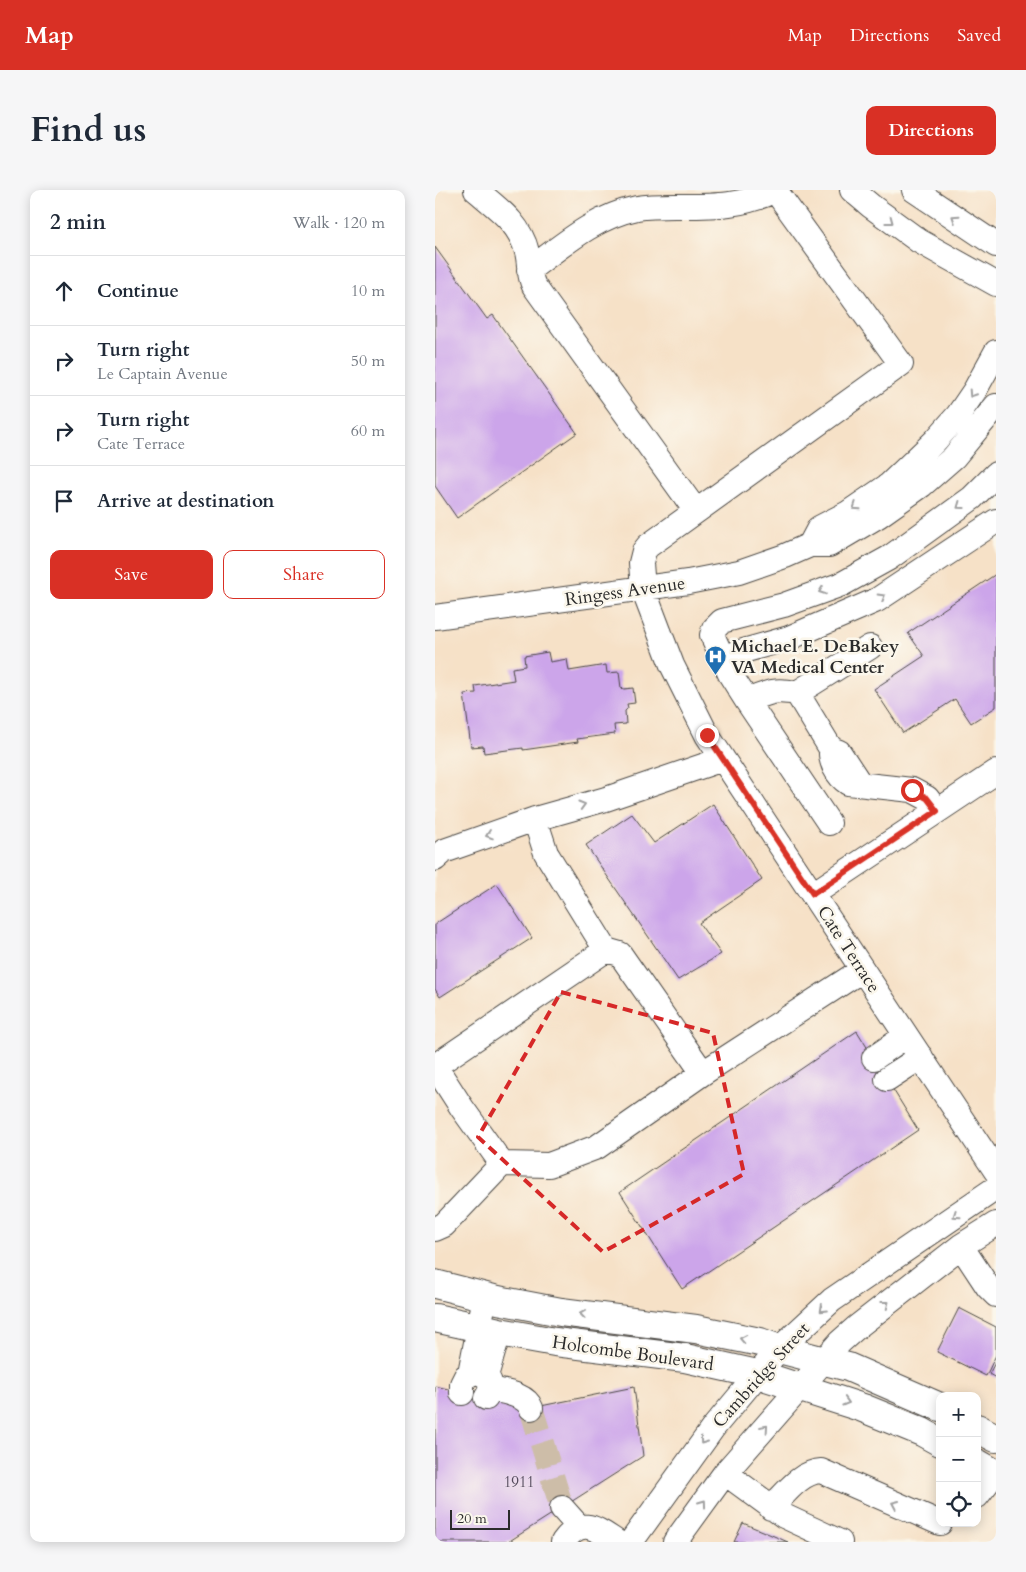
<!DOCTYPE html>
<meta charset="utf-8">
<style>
body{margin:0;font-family:Cardo,serif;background:#f6f6f7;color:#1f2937}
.controls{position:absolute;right:15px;bottom:15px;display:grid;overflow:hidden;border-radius:10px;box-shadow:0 2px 12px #0003}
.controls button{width:45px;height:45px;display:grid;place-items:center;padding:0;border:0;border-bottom:1px solid #e0e1e3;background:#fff;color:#1f2937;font:25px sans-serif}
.scale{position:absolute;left:15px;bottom:12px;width:60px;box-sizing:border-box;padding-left:5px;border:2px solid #2b2b2b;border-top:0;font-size:14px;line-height:18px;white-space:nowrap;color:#2b2b2b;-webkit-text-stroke:4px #fbf7ec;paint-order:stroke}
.stop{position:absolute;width:15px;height:15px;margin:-11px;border:4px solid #d93025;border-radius:50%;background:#fff}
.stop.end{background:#d93025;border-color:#fff;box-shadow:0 1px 5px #0008}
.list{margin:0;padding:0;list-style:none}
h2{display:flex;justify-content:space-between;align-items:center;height:65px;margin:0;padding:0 20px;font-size:21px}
h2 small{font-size:16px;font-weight:400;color:#747a83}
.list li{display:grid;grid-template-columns:32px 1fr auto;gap:15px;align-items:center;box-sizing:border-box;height:70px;padding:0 20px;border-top:1px solid #e0e1e3}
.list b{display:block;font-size:19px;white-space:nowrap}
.list p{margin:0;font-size:16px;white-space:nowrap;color:#747a83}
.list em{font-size:16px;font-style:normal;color:#747a83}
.actions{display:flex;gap:10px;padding:15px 20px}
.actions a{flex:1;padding:11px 0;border:1px solid #d93025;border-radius:10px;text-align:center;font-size:18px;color:#d93025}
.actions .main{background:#d93025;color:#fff}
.icon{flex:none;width:28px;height:28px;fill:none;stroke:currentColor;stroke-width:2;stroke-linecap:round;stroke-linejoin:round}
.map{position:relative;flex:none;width:561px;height:1352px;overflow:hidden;border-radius:10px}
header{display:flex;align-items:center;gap:30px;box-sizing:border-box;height:70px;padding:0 25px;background:#d93025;color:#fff}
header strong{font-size:24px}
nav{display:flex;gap:28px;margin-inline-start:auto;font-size:18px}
.intro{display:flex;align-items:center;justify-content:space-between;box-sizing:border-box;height:120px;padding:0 30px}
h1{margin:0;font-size:35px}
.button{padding:12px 22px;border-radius:10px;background:#d93025;color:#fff;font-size:18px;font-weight:700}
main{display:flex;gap:30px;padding:0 30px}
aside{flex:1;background:#fff;border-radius:10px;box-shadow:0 2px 12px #0003}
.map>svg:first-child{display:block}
.building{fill:#cca5ea}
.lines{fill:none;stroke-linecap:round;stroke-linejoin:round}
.minor-tunnel{stroke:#cdbda8;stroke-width:24;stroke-dasharray:24 12;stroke-linecap:butt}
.minor-casing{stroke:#494642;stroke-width:26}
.major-casing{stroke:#494642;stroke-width:30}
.minor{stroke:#fff;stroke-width:24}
.major{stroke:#fff;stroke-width:28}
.oneway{stroke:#a0a0a0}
.route{stroke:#d93025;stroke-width:6}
.marked{fill:none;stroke:#d62828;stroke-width:4;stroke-dasharray:10 6;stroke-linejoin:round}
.labels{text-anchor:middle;stroke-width:5;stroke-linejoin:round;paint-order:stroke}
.number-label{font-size:15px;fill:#534a5b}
.street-label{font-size:18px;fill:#2b2b2b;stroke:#fbf7ec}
.poi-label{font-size:18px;font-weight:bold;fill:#2b2b2b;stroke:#fbf7ec;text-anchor:start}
</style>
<header>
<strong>Map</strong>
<nav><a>Map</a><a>Directions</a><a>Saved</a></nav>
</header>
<div class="intro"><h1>Find us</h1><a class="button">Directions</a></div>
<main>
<aside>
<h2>2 min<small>Walk · 120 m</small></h2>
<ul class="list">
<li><svg class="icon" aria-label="ahead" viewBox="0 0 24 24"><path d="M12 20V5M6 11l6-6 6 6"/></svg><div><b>Continue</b></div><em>10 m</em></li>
<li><svg class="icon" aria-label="right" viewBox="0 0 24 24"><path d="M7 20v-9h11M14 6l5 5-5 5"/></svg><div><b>Turn right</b><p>Le Captain Avenue</p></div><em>50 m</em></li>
<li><svg class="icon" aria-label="right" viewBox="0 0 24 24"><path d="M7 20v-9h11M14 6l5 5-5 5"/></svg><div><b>Turn right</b><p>Cate Terrace</p></div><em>60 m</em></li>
<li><svg class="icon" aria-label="arrive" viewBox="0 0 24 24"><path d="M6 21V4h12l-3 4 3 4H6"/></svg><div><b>Arrive at destination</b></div></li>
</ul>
<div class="actions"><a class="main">Save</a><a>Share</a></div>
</aside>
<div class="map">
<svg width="561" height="1352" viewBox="0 0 561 1352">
<rect width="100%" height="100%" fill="#fbf7ec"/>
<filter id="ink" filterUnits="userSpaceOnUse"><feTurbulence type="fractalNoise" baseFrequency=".02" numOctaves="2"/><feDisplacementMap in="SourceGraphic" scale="10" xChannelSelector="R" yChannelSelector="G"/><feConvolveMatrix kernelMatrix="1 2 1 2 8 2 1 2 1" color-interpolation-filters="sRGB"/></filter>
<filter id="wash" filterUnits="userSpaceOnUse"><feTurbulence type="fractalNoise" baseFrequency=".0096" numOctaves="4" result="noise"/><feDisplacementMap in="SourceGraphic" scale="20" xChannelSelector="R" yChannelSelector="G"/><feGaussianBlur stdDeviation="1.12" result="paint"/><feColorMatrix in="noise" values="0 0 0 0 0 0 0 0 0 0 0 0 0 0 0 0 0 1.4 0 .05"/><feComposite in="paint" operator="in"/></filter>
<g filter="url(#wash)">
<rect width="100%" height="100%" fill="#f6e1c7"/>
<g id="blocks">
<path class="building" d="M0,57L52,129L58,125L142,243L22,328L0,296Z
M561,384V517L536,533L520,509L468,543L439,499L489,466L473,443Z
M113,462L115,472L132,469L134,481L171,475L172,483L184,482L186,498L189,499L198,498L200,513L192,514L193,518L190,521L191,534L179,535L180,544L142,549L143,552L88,560V558L49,563L48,556L36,557L29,504L41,503L40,496L79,490L77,478L90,476L89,466Z
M278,614L327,690L264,733L286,764L243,790L151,655L197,624L219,653Z
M62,694L97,748L5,807L0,799V734Z
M422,841L483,940L247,1099L185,1002Z
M524,1118L561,1137V1165L551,1186L502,1162Z
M561,1171V1188L554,1184Z
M0,1196L96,1218L199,1197L208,1266L73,1352H0Z
M308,1333L353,1352H299Z"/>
</g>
</g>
<g filter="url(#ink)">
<use href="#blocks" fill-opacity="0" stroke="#494642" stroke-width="1"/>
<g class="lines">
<path class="minor-tunnel" d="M96,1218L127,1318"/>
<defs>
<path id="minor" d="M41,0C62,18 85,33 92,62C95,74 93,84 99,96L261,321
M417,0L436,16L484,51L561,94
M479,0L561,55
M94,80C128,55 159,27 202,18C214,16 227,16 240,16C275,16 308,17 340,0L466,174L213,356L209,361L206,373L208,399L237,475L272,545L561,981
M375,355L384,338L413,323L454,295L500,251L523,225L540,200L561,162
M0,427L253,392L304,382L350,366L375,355H394L443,326L487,295L519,267L561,216
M287,467L354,448L442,410L561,331
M362,503L435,457
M312,511C334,502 338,499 362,503L396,559
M425,594L404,562L396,559C395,572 402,586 413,593L477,600L492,608L502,621
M100,629L111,663L171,760L185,764L268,883
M394,633L312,511L295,484L277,445L279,439L287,431L349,415L407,394L454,368L537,308L561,284
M0,669L9,661L100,629L171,609L288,569
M378,704L561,582
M439,868L471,846
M0,876L27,918L67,974L9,1035L0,1039
M0,876L171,760
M452,889L486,867
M67,974L114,975L162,957L268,883L427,780
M526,1056L553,1097L561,1105
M35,1183L50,1107
M51,1186L64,1142
M56,1199C68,1202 91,1204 96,1218
M27,1203V1194L31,1186C48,1176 63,1192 51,1208
M290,1283L349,1326L405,1352
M542,1306L560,1283
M127,1318L144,1337
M336,1318C350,1304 365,1282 386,1281L505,1333
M128,1352C147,1326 160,1338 182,1352
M196,1352L278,1238L344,1159L397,1110L561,998
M240,1352L290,1283L405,1152L422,1137L526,1056L561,1034"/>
<path id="major" d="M0,1094L63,1110L126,1122L261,1139L325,1152L344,1159L413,1177L505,1217
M0,1128L64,1142L120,1152L250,1168L322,1184L428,1218L487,1242L505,1252
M542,1238L561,1248
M542,1273L561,1284"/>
</defs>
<use href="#minor" class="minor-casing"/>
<use href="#major" class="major-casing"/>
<use href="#minor" class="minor"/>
<use href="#major" class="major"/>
</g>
<defs><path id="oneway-chevron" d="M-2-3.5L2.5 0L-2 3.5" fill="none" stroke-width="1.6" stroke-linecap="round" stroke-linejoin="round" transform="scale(1.25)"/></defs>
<g class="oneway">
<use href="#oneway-chevron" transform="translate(520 28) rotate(-147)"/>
<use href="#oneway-chevron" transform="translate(455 31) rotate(37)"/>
<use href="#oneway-chevron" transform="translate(537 204) rotate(123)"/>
<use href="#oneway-chevron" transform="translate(525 316) rotate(144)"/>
<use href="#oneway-chevron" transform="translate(421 317) rotate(146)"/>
<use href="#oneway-chevron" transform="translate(387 401) rotate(160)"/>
<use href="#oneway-chevron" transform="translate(447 407) rotate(-31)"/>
<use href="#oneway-chevron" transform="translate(147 615) rotate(-16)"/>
<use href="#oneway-chevron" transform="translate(54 645) rotate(161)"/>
<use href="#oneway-chevron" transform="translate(521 1025) rotate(146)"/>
<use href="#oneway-chevron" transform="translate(451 1114) rotate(-38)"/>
<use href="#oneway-chevron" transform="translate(388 1119) rotate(137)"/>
<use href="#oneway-chevron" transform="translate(148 1124) rotate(-172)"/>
<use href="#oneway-chevron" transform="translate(308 1149) rotate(-169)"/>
<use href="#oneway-chevron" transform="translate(411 1212) rotate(17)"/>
<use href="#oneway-chevron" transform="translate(330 1238) rotate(-49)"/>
<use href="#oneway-chevron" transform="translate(268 1251) rotate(126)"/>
<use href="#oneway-chevron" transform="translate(268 1313) rotate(-54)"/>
<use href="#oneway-chevron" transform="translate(460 1314) rotate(-156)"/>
</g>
</g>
<g class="lines" filter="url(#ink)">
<path class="route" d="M272,545L378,704L502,621L492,608L477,600"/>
</g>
<path class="marked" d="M126,802L278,843L309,984L168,1062L43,947Z"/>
<defs>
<symbol id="hospital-pin" viewBox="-11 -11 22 30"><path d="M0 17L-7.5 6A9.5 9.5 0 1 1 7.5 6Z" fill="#1f6fb2" stroke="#fbf7ec"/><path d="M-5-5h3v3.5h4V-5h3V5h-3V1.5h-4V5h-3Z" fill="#fff"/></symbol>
</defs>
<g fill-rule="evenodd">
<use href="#hospital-pin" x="268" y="454" width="25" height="34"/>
</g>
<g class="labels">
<g class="number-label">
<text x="84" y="1297">1911</text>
</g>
<g class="street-label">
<text transform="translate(190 401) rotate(-8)" y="6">Ringess Avenue</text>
<text transform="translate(414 759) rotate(57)" y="6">Cate Terrace</text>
<text transform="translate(198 1163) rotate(8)" y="6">Holcombe Boulevard</text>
<text transform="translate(326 1185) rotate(-48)" y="6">Cambridge Street</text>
</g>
<g class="poi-label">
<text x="296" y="462">Michael E. DeBakey<tspan x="296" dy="21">VA Medical Center</tspan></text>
</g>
</g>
</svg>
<div class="controls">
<button>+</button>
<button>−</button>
<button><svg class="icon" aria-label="locate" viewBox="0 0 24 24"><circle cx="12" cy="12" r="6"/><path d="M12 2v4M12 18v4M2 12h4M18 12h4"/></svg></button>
</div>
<div class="scale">20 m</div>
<div class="stop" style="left:477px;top:600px"></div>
<div class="stop end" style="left:272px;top:545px"></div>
</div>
</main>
